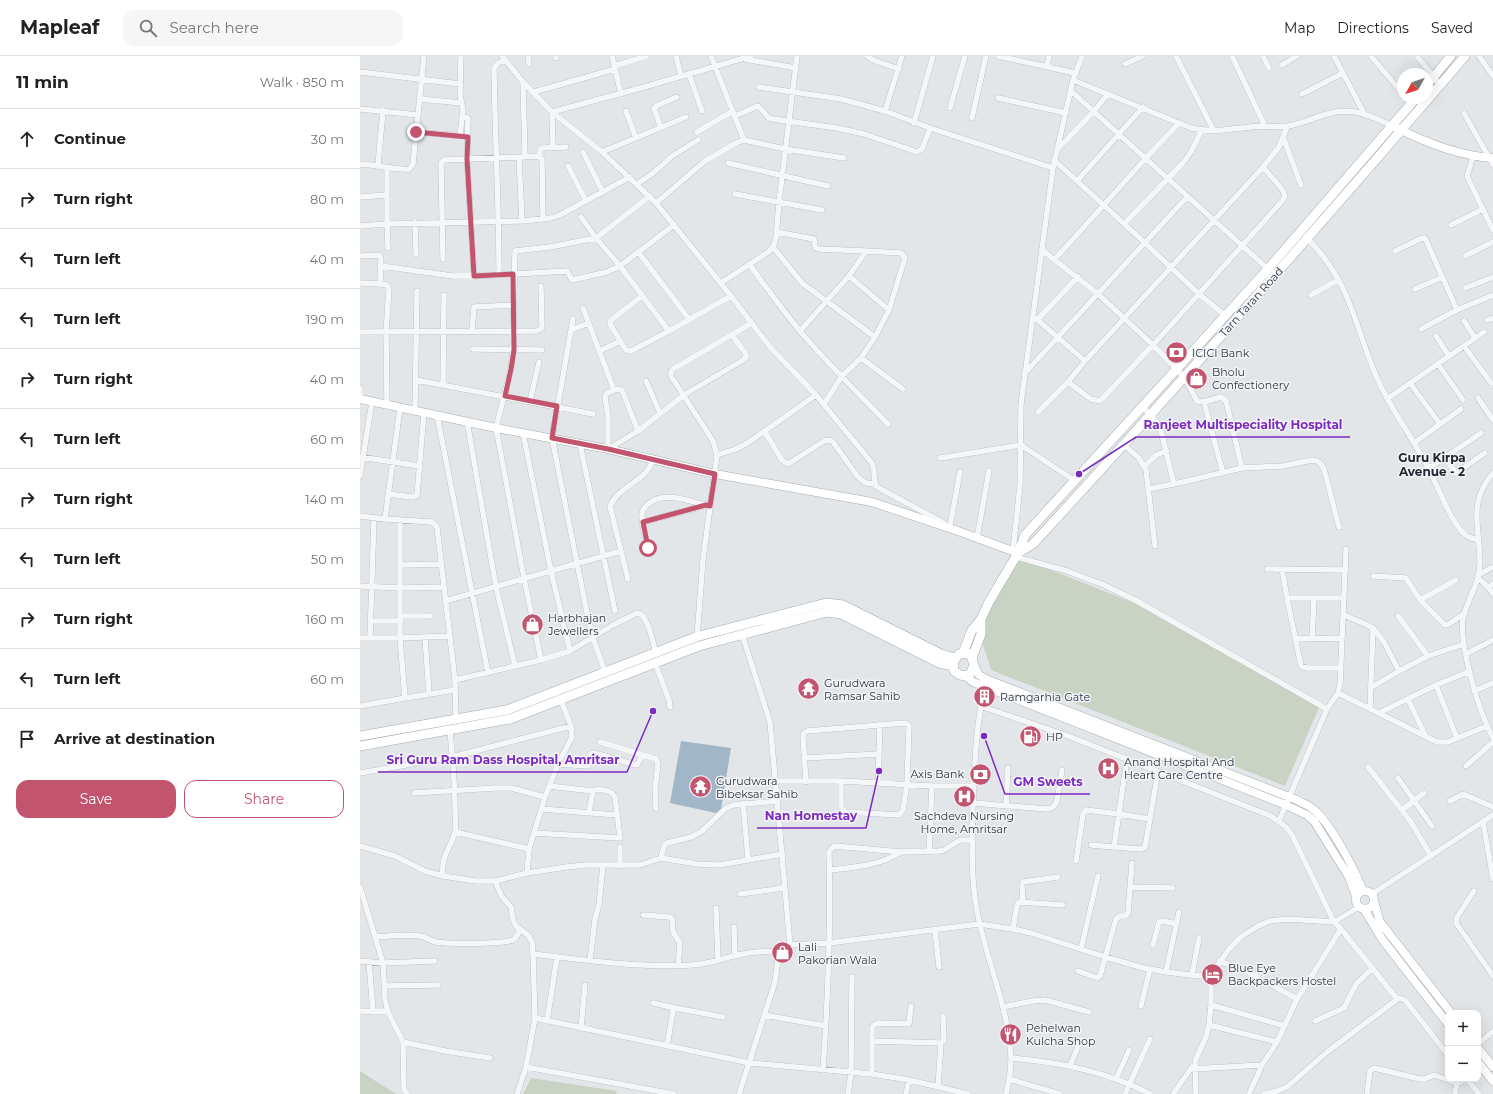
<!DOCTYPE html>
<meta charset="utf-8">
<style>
body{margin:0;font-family:Montserrat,sans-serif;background:#f6f6f6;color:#222}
.controls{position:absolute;right:12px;bottom:12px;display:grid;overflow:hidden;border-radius:8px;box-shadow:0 4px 16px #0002}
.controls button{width:36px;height:36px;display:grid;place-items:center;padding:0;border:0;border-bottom:1px solid #e0e0e0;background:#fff;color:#222;font:20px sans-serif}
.compass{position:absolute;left:1037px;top:12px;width:36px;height:36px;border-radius:50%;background:#fff;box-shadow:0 4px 16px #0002;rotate:230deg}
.stop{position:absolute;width:12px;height:12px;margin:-9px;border:3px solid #c2546e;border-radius:50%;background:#fff}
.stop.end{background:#c2546e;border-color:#fff;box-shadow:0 1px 4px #0008}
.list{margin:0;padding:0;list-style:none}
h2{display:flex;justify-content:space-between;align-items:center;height:52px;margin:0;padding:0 16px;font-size:17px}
h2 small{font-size:13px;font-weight:400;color:#767676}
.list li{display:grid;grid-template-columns:26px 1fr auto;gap:12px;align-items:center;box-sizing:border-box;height:60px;padding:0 16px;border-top:1px solid #e0e0e0}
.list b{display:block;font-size:15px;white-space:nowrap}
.list em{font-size:13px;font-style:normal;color:#767676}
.actions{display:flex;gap:8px;padding:12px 16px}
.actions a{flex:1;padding:9px 0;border:1px solid #c2546e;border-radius:12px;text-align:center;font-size:14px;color:#c2546e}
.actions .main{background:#c2546e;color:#fff}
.icon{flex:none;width:22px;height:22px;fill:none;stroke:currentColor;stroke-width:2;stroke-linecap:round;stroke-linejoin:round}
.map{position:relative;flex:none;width:1133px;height:1038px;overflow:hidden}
header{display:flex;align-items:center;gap:24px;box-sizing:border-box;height:56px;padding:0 20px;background:#fff;border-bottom:1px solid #e0e0e0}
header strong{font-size:19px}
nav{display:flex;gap:22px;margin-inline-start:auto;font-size:14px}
.search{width:280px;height:36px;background:#f6f6f6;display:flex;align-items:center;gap:10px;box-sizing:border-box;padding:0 14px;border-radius:12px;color:#767676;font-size:15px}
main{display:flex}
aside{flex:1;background:#fff}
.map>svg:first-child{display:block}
.green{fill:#c9d3c4}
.water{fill:#a1b6c6}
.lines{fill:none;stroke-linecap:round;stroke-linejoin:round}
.street-casing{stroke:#a8adb3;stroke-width:6}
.secondary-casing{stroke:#a8adb3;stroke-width:9}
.primary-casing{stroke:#a3abb4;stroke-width:10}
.street{stroke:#f5f6f8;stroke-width:5.5}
.secondary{stroke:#fff;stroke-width:8}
.primary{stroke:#fff;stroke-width:9}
.route{stroke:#c2546e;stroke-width:5}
.labels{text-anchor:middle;stroke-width:3;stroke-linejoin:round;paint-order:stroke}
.street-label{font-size:11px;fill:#2c3540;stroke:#f2f4f7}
.poi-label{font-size:11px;fill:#2c3540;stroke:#f2f4f7;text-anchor:start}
.neighbourhood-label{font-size:12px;font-weight:bold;fill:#1e2631;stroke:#f2f4f7}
.leader{fill:none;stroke:#7b2cbf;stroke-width:1.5}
.callout-dot{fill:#7b2cbf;stroke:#f2f4f7;stroke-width:1.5}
.callout-label{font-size:12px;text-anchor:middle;font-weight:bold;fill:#7b2cbf;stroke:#f2f4f7;stroke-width:3;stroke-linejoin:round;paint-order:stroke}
</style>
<header>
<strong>Mapleaf</strong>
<div class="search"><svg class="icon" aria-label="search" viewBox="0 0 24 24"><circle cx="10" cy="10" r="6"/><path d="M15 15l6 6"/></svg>Search here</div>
<nav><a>Map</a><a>Directions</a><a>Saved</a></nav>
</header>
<main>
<aside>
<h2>11 min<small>Walk · 850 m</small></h2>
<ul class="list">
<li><svg class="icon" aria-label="ahead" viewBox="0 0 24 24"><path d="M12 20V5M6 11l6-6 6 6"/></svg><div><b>Continue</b></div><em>30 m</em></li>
<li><svg class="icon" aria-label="right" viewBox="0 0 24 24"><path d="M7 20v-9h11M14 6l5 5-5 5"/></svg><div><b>Turn right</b></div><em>80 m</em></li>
<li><svg class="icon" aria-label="left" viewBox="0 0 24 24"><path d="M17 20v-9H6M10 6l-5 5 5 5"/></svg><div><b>Turn left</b></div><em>40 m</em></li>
<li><svg class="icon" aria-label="left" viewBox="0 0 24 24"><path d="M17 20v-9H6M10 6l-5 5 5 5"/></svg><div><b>Turn left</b></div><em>190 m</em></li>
<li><svg class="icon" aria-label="right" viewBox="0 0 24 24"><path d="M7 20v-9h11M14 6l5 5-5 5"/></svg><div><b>Turn right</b></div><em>40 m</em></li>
<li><svg class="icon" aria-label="left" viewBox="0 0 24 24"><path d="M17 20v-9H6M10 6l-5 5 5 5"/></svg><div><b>Turn left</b></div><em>60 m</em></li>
<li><svg class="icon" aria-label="right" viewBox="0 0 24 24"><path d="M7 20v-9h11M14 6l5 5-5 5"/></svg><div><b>Turn right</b></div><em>140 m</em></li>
<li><svg class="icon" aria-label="left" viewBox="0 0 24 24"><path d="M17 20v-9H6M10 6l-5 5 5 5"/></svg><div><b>Turn left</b></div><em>50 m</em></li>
<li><svg class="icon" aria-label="right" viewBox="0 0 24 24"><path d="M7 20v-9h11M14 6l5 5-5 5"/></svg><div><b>Turn right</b></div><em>160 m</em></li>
<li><svg class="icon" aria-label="left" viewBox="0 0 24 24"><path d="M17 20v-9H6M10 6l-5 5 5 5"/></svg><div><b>Turn left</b></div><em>60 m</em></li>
<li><svg class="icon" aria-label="arrive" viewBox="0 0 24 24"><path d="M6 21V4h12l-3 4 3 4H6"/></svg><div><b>Arrive at destination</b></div></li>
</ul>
<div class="actions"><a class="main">Save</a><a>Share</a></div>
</aside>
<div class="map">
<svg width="1133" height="1038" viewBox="0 0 1133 1038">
<rect width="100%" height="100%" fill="#e2e6e9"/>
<path class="green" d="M661,502L779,549L961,647L925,730L631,614L620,579L628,547Z
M0,1015L36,1038H0Z
M171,1022L257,1035L256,1038H163Z"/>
<path class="water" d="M321,685L371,692L361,753L356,757L310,747Z"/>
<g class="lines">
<defs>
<path id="street" d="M142,0L163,26L192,56L242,96L296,147L371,240L410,291L456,339L512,407C516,415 512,424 517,431L584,467
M168,0L169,8
M196,0V2
M252,0L261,38
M316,0L321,20
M351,0L384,84
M507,0L513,4L539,13
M638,0L715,17
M816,0L854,75
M872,0L905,70
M903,0L909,12
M974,0L1005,59
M1011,0L1043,38
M1057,0L1080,29
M1119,0L1133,20
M385,3L436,12
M765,8L783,0
M922,9L937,0
M254,10L287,0
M687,11L689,0
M0,16L100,28
M329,18L342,55
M713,24L831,72C858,78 877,71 903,70C911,70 920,72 928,70C952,66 968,52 995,56C1008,58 1021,65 1033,70
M163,26L165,101
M399,31L481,43L525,55L570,72
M711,35C777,94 842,154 908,213
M174,36L255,13
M942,38L983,17
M638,42L706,57
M60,43L102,47
M590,52L605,0
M0,53L58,59
M266,55L276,82
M525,55L542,0
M1104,57L1133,109
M102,60L108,62L107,103L114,220
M375,60L398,50L409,62L413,63L477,72L504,78L557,96L562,93L570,72L693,112
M612,62L626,0
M554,67L573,0
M301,72L294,52L298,49L317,41
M56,76L102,80
M337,76L373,55
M100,80L103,54L100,39L101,0
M923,81L941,129
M193,91L192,56L277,33L391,0
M697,94L734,55L748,38
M223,96L243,136
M242,96L326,61
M159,101L178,100L182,103L183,163
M180,101V94L182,92L206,91
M1113,101L1107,120L1133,174
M694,104L784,186L838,237L866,260
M368,107L468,130
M0,108C8,108 44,115 49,113C51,112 51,111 53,108L64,0
M18,109L23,55
M208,110L226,145
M27,111V168L162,165L191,162L200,159L270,121
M717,125L783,51
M277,128L292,118L312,100L338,84
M375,138L462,154
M0,141L26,139
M296,147L345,105L376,87L384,84L425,93L484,102
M221,161L236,182L290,140
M55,167L56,198
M764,168L823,107L831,96L842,74
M1091,169L1123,153
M0,170L27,168L28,192
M416,176L454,183L455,191L458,193L506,195
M946,181C963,198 979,221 988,244C999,270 1006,298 1018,324C1032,356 1054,383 1069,414C1078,430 1092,470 1107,480C1110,482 1115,483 1118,484
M413,191L442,227L515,281L501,302L482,320L464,348
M682,194L738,238L793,289L824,321L837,345L844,346L863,417
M1035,195L1062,182H1065L1097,254
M279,197L329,263
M0,200L19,199L21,202L20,228L0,227
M1105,200L1133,186
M83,203L81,107L84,104L159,101L162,165
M695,203L786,102L819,67
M389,208C406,231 422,253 439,274C467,307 498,337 528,368
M21,210L93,220L139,219L207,215L212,224L247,216L260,210L314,169
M139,219C139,150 135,81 134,12L138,7L145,4
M489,220L529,254
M361,227L408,196L413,191L416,182L419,146L437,0
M20,228L27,229L29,233L26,276L27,349
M1105,232L1133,221
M1055,233L1083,221
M951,239L978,224
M282,240L250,265V268L265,293L268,295H271L309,275
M223,252L254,334
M673,260L725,305
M213,263L192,382L228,562L233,582L245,616
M677,264L718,221
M1127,264L1133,262
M1104,265L1115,282
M1061,273L1097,254L1133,239
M211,274L229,267
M112,275L114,251L153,249
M440,275L489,220L506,195L541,197L545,202L529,254L515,281
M0,276L177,275L182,272L181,230
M1076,280L1089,300
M1104,290L1131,327
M113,293L182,294
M239,295L261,285
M501,302L543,333
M1078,308L1103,344
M664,318L827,141
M56,324L233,358
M286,325L300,357
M708,326L731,343L740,345L793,289L923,144L925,140L922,133L903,111
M1050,327L1080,368
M83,328L84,239
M0,332V343
M1118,342L1133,364
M1027,343L1124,276
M170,345L179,306
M844,346L861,341L866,345L882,412
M783,351L797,366L801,375L814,428L882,412L923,410L952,404L957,405L961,408L964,413L979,471
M55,355L57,235
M678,356L708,326L725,305L903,111L919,91L927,71
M77,359L128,617
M107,365L136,531L155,610
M405,376L422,404L428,408L464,385L470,384L473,386L498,421L506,427L515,428
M163,377L191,515L210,595
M1054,387L1101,353
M220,388L255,555
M764,389L779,402L786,414L795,490
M248,393L278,375L324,339L383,304L386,301V298L372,279
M248,393V360L245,341L247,337L258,333L262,334L278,375
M357,399L376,393L389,386L456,339
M0,401L60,410
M580,402L661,389L715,425
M1085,402L1096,417L1125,397
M784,411L796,399L807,395
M1069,412L1121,377
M1133,417C1107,447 1120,472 1120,507C1120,527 1107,544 1103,562C1101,571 1103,581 1104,590C1110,622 1118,653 1133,682
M0,420L12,346
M788,433L814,428
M28,438L52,441L57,439L64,357
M0,460L25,463L72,466L77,471L95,624L96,664
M25,463L40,352
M40,464V582L45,642
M283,466L344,450
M590,470L600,416
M617,482L629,415
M288,492C286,482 282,471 282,461C281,455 285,450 291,446C308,435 331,446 350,450
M986,493L980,628L978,637L1077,686H1088L1127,670
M653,495L660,429L661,348L693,112L713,24L722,0
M656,501L707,515L744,529L775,544L967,653
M41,509L81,508
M907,513L986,514
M922,513L927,542
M1118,519L1133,511
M1013,520L1046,522L1060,544L1085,569L1089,568L1105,557
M1118,522L1128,531L1133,538
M268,523L250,450C256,436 272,429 283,419C288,415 291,409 294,403
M0,530L40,532L84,531
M1128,531L1133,528
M1060,544L1096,524
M85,545L261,495
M984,559L1005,568L1013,572L1010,653
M41,560H70
M1038,560L1068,600
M11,565H41
M65,581L69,638
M337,581L343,504L357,399L353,385L311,320V316L313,313L392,267
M0,582H40L89,580
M10,582L14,462
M952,582L954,542
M935,583L982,582
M1106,598L1133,584
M181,604L164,522L136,372L151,313L153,294V275L155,195L190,191L236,182L260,210L309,275L371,240
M295,607L309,644L310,651
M981,612H946L941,610L927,542H984
M1039,615L1068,600L1104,588
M95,624L181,604L210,595L253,569L277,557C288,557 293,587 296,597
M1076,629L1097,682
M626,630C615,668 615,708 613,748C612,789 610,829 620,869C630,913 649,956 651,1002C651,1014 649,1026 646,1038
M1012,631L1039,615L1024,586L1013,572
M1114,635L1133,627
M1048,643L1065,679
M0,650L45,642L95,634
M620,650L708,680L911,760L926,771L932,779L974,866L981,873L937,943L917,986L902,1009L889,1038
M1019,657L1076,629L1108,616
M240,686L296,703L298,708L295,734L296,752
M444,702L519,698
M767,703L754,791L781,793L785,791L798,716
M198,708L228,710L230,698L234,697L276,709L278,708L282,699
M1106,710L1133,686
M1008,711L1051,766L1071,800
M0,717L92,701L211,670
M1038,722L1072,770
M415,725H481L572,730H613
M446,726L443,680L444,677L447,675L545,667L549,669L547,728L543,754L539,759L485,756L481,751V725
M518,726L520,668
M189,730L233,735
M54,737L135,732H151L185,741
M1090,745L1103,738L1133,751
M383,747L388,803
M613,747L687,753C693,752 695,750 697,745L702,714
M646,750L648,712
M181,753L257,759
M1042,754L1064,737
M919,765L967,653L978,637
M1123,766L1133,823
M95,776L169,793
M174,777L260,782L255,741C251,734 242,733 234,734L233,735L229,756
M731,789L754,791
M0,790L35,800L65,815L83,820L116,825H135L142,841L151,851L153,864L156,870L169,880L172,886L173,898L175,962L166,1011L314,1038
M260,791V810
M569,795L572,730
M301,802L304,790L307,787L331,781L341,776L366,752L374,749L417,745
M716,805L723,758L726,754L759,758L790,763
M470,814C495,811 519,810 541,796
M167,817L169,793L185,741L198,708L212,681L211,670L200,642
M83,820C81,797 90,795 95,776C96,768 95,759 95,751C95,725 92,700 90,674
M135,825L167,817L206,811L226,809H280L301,802L337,808L359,809L423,798
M0,831L23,907L25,943L28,956L43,986L44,1033L47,1038
M771,831L813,832
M1114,835L1097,861L1096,867L1133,920
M380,838L424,832
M1012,838L1133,759
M663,846L662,829L663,826L698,821
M356,852L358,904
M283,859L309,861L312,862L313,876L320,887L318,910
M374,871L375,900
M653,873L657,849L659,846L703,849
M981,873L1037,943
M575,874L579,911
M15,881C29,880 45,878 59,880C65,880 70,885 76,886C86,888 145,888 153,884C157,882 158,877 160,873
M430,889L469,887L619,868L653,873L671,877L745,901L784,912L806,916L839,920L851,919
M793,889L799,866L802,865L817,868
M721,893L738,820
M173,898C226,904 279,912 332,909C350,908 366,901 383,898C395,895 407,896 419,895
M230,904L235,863L239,849L243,809
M0,905L23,907L75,905
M859,905L889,916L937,943
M9,906L13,956
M718,915L737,922L740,920L756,863L760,860H765L768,857L772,807
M806,916L819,856
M832,919L839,882
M24,930L78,929
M293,947L315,952
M851,949L925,970
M781,950L790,913
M643,951L673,945L685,944L729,956
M0,955L28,956
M404,959L466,970
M175,962L390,1007L512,1018L549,1024L608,1038
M187,965L197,901
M955,965L984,952L996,928L1013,912
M849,969L917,986
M221,972L225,929
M512,985L581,987L578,1031
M43,986L85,995L130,1002
M581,987L584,984L583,960
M1118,988L1133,975
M307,990L313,955L315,952L363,961
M651,1002C699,1006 747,1015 790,1038
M710,1010L721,983
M831,1013L902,1009
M463,1014C468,942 471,869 469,796L474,790L542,796L579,795L584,794L600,784H611
M512,1018V972L514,969L518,967L549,968L551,950
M649,1023L700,1038
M756,1023L769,994
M1107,1023L1119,1038
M157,1038L166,1011
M379,1038L415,926L419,895L421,892L430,889L410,666L382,578
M488,1038L491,1017L492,921
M546,1038L549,1024
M765,1038L790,983
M813,1038L832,1011
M836,1038L835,1005L846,981L849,969L851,949V919L869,893L882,880L898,870L910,865L928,863L974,866L999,851
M904,1038L917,1035L927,1031L967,996L1039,942L1045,944L1088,999
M1007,1038L1010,1015L1014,1012L1060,1023H1065L1074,1019L1097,1027L1101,1026L1103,1023
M1095,1038L1097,1027"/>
<path id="secondary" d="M1033,70C1064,86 1098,100 1133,102
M0,343L136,372L248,393L355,418L512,446L598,475L658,497
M614,610L619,619L628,624L937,744C942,747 949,749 953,753C970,766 995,814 1003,835
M606,620L613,626L926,749L947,759L954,765L989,821L996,840
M996 844a9 9 0 1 1 18 0a9 9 0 1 1-18 0Z
M1014,845L1020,866L1091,957
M1004,853L1022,883L1088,968
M1118,992L1133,1011
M1118,1006L1133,1025"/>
<path id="primary" d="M1067,29L1091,0
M658,497L673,488C820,328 964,165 1105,0
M603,597L612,574L621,563L629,546L658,497L665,479L908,213L1056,42
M612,602L608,597L599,598L593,606L594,615L600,619L606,620L610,618L614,610L612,602L621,578V563
M0,680L147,654L336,581L466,547L483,549L581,598L595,602
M0,690L150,663L339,590L467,556L481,558L579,607L594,610"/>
</defs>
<use href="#street" class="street-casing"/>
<use href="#secondary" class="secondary-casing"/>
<use href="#primary" class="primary-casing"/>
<use href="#street" class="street"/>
<use href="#secondary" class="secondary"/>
<use href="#primary" class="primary"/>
</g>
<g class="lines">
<path class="route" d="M56,76L108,81L107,103L114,220L153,218L154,294L151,313L145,340L197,350L192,382L248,393L355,418L350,450L346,449L283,466L288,492"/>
</g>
<defs>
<symbol id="bank-disc" viewBox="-11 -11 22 22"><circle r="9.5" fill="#c2546e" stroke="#f2f4f7"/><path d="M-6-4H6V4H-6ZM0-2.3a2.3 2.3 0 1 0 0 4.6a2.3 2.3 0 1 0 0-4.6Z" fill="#fff"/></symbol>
<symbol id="shop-disc" viewBox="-11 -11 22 22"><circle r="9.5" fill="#c2546e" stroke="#f2f4f7"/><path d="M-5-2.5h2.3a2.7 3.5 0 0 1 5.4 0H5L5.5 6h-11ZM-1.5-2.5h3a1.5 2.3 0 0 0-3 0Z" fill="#fff"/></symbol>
<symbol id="temple-disc" viewBox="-11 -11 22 22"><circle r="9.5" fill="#c2546e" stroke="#f2f4f7"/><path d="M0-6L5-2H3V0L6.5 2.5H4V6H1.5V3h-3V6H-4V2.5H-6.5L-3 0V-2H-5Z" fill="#fff"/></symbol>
<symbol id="building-disc" viewBox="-11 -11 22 22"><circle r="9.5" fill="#c2546e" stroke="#f2f4f7"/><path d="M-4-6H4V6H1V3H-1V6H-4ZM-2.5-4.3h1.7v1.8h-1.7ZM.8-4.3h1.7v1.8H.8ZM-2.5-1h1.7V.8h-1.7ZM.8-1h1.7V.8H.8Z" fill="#fff"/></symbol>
<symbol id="fuel-disc" viewBox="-11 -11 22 22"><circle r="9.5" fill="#c2546e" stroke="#f2f4f7"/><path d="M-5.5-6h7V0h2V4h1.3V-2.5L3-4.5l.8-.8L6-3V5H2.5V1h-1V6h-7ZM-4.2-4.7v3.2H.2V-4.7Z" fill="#fff"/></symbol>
<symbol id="hospital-disc" viewBox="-11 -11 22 22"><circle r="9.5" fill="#c2546e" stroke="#f2f4f7"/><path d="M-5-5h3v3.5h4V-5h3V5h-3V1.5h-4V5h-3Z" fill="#fff"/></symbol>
<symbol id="hotel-disc" viewBox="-11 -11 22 22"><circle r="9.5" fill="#c2546e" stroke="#f2f4f7"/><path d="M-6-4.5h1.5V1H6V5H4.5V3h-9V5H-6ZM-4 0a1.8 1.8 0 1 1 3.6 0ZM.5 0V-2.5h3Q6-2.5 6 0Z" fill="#fff"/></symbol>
<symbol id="restaurant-disc" viewBox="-11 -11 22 22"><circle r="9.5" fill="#c2546e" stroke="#f2f4f7"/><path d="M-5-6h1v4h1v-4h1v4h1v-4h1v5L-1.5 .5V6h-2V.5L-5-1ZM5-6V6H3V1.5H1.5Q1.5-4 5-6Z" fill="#fff"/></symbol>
</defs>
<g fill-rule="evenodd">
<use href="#bank-disc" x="804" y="284" width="25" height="25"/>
<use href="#shop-disc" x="824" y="310" width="25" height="25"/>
<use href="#shop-disc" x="160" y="556" width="25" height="25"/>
<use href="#temple-disc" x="436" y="620" width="25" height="25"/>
<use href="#building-disc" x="612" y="628" width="25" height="25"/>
<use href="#fuel-disc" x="658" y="668" width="25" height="25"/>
<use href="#hospital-disc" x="736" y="700" width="25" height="25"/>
<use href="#bank-disc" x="608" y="706" width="25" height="25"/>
<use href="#temple-disc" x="328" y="718" width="25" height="25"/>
<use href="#hospital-disc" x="592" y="728" width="25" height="25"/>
<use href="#shop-disc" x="410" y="884" width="25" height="25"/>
<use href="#hotel-disc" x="840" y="906" width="25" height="25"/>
<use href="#restaurant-disc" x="638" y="966" width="25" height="25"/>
</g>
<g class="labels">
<g class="street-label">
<text transform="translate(891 246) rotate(-48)" y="4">Tarn Taran Road</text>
</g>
<g class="poi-label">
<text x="832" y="301">ICICI Bank</text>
<text x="852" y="320">Bholu<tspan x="852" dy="13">Confectionery</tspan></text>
<text x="188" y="566">Harbhajan<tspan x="188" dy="13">Jewellers</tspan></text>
<text x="464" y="631">Gurudwara<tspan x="464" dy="13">Ramsar Sahib</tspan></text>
<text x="640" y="645">Ramgarhia Gate</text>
<text x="686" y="685">HP</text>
<text x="764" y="710">Anand Hospital And<tspan x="764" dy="13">Heart Care Centre</tspan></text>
<text x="604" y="722" text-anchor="end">Axis Bank</text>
<text x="356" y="729">Gurudwara<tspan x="356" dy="13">Bibeksar Sahib</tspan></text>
<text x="604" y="764" text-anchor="middle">Sachdeva Nursing<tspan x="604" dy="13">Home, Amritsar</tspan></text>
<text x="438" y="895">Lali<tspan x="438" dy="13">Pakorian Wala</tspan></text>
<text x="868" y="916">Blue Eye<tspan x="868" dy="13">Backpackers Hostel</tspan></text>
<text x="666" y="976">Pehelwan<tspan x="666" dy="13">Kulcha Shop</tspan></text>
</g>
<g class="neighbourhood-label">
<text x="1072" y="406">Guru Kirpa<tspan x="1072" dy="14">Avenue - 2</tspan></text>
</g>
</g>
<path class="leader" d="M719 418L776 381H990M293 655L267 716H18M624 680L645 738H730M519 715L506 772H397"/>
<g class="callout-dot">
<circle cx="719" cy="418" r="4"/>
<circle cx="293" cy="655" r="4"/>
<circle cx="624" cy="680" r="4"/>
<circle cx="519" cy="715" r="4"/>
</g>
<g class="callout-label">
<text x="883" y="373">Ranjeet Multispeciality Hospital</text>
<text x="143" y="708">Sri Guru Ram Dass Hospital, Amritsar</text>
<text x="688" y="730">GM Sweets</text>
<text x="451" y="764">Nan Homestay</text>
</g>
</svg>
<div class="controls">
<button>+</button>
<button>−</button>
</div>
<svg class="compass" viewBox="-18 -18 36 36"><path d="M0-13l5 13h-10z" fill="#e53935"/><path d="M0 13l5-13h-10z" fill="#767676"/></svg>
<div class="stop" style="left:288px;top:492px"></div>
<div class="stop end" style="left:56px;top:76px"></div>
</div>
</main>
